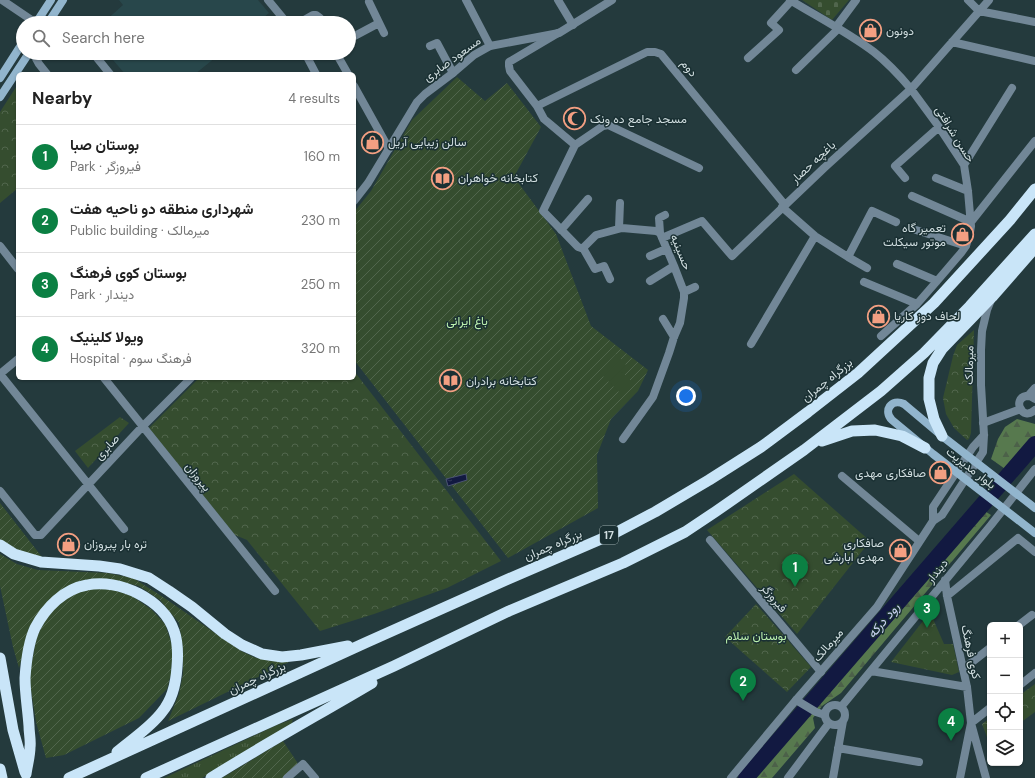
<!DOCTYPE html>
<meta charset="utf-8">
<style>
body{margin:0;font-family:"DM Sans",Vazirmatn,sans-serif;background:#f2f2f2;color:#222}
.controls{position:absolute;right:12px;bottom:12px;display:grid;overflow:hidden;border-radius:6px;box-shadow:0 1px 3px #0004}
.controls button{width:36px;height:36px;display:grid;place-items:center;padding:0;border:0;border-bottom:1px solid #e0e0e0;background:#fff;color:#222;font:20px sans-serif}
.you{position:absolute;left:686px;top:396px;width:14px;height:14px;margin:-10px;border:3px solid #fff;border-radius:50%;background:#1a73e8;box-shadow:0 0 0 6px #1a73e833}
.badge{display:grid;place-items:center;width:26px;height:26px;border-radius:50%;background:#0b8043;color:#fff;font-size:13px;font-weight:700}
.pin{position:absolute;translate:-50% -33px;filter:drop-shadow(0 1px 2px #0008)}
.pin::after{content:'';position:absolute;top:21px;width:14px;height:12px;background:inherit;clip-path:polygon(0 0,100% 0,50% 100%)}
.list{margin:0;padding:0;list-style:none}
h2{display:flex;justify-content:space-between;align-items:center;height:52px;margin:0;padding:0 16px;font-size:17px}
h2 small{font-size:13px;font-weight:400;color:#767676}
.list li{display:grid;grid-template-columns:26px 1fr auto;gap:12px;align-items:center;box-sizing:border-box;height:64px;padding:0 16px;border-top:1px solid #e0e0e0}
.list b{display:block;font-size:15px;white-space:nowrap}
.list p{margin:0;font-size:13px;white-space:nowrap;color:#767676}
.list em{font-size:13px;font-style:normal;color:#767676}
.icon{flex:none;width:22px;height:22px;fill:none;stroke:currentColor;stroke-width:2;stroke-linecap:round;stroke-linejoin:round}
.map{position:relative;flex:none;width:1035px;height:778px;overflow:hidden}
.search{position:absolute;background:#fff;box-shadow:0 1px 3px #0004;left:16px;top:16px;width:340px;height:44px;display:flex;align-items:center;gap:10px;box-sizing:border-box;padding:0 14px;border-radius:22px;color:#767676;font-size:15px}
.panel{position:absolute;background:#fff;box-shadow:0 1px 3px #0004;left:16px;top:72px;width:340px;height:308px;border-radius:6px}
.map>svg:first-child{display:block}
.built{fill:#28474b}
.grass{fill:url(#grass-tufts)}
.forest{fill:url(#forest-firs)}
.cemetery{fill:url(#cemetery-stones)}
.park{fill:url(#park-crowns)}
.garden{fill:url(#garden-furrows)}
.pitch{fill:#354d2f}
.water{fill:url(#water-ripples);stroke:#4b5471}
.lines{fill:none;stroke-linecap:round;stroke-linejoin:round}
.river{stroke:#121941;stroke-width:16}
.minor{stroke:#728797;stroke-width:8}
.tertiary{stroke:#728797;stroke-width:8}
.secondary{stroke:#92b5cd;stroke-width:8}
.trunk{stroke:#c9e5f8;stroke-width:11}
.labels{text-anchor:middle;stroke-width:3;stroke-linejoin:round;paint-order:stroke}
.shield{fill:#1a3033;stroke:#9aaaac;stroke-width:1}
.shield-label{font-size:11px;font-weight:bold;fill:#d1dee0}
.poi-label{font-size:12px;fill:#d1dee0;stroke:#1a3033;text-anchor:start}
.street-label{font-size:12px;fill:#d1dee0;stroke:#1a3033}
.park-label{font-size:12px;fill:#bdf2af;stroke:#1a3033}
.water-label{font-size:13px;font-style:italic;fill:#cdd6f4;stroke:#1a3033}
</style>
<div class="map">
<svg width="1035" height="778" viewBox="0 0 1035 778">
<defs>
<pattern id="grass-tufts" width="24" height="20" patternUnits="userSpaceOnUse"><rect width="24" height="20" fill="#354d2f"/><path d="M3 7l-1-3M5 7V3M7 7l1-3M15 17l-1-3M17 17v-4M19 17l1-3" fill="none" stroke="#51664d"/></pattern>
<pattern id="forest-firs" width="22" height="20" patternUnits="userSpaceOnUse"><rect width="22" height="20" fill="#57794e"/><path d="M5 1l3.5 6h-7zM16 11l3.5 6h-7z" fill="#4c6149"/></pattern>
<pattern id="cemetery-stones" width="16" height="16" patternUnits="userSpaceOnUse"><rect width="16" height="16" fill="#354d2f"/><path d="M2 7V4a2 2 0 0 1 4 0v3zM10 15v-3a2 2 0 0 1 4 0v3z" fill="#51664d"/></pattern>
<pattern id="park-crowns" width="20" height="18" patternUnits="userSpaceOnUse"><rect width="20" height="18" fill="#354d2f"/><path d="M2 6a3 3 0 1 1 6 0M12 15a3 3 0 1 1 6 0" fill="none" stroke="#51664d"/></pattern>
<pattern id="garden-furrows" width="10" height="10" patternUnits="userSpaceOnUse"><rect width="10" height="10" fill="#354d2f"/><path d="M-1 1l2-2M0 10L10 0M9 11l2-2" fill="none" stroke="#51664d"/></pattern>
<pattern id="water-ripples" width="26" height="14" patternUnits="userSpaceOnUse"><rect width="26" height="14" fill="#121941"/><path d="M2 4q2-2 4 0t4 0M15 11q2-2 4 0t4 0" fill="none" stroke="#333a5c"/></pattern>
</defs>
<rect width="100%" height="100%" fill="#243a3d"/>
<path class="built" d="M119,0H258L269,13L257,23H103L123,5Z
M107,53H221L195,74H125Z"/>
<path class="grass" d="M293,719L291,726L202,778H164L277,725Z"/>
<path class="forest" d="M1017,419L1035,424V440L1008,471L991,459L998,439L1005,427Z
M983,510L991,515L841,693L822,706L813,718L815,728L772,778H755L804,721L911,592Z"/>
<path class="cemetery" d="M802,0H849L832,20Z"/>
<path class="park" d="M18,84V188L0,203V112Z
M974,330L971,433L969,439L967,440L954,428L946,414L943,398L953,356L957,345Z
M354,371L501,561L447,588L374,614L320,631L247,540L235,535L149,428L199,378H354Z
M120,417L129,423L88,468L75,451Z
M794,474L870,541L797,634L707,530Z
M756,604L811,667L787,692L725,637Z
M930,612L944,644H953L959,672L952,675L891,662Z
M1035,684V712L1020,723V695Z
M990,718V745L982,724Z"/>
<path class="garden" d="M457,77L485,101L507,83L541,127L514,177L556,234L591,326L648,370L638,391L611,419L597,455L598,508L508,558L354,360V212L371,191L412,120Z
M0,503L42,557L21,552L0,541Z
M0,554L17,564L38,570L107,573L133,578L163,597L241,651L256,658L289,662L168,721L179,694L183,674V649L179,623L160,600L139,586L108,579L85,581L30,629L19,668L13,647L0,586Z
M89,588L111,589L132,596L152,610L165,624L173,648L171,674L167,689L139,718L64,755L46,758L36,722L29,677L37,636L50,612L67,596Z
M283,741L297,762L298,766L284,778H222Z"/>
<path class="pitch" d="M616,354L626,365L609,382L599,372Z
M622,372L631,381L619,392L611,384Z"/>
<path class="water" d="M466,474L467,480L448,486L446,479Z"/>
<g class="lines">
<path class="river" d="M746,778L1035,444"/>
<path class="minor" d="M2,0L36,23
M268,0L287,23
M466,0L490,46
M558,0L573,25
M968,0L979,11
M369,2L384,33
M979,11L1035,22
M299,23L313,15H316L320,18L322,23
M836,27L856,0
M558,33L509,62V66L510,71L537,106L544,119L575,145
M349,39L379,23
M952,42L1035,61
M430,46L437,43L453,73
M33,53L39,64L47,74
M93,53L110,74
M305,53L316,74
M336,53L348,74
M748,58L779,30L771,23L791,1
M796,70L838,29
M354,86L389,149
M537,106L647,52H655L661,54L785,205
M964,165L1012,88
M905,178L895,166L939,127
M936,178L968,191
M912,196L971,222L1035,141
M782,207L815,236L848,257L867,268
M619,228L620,203
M561,230L588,199
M916,230L966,246
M660,233L659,218L665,215
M662,238L702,221L732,256L824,168L911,89L989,0
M0,246L18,269
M583,248L595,269L604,266L610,279
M650,256L666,249
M848,257L872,211L896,222
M897,264L937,281
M650,281L674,266
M864,282L917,304
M684,292L695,287
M663,319L674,337
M881,336L917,304L937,281L961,253L966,246L970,232L971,226L968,191L964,165L939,127L911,89
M751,344L815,236
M0,374L124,529
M0,374L18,359
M104,378L275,591
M1028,396L1035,388
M1035,399C1032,397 1030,395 1026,396C1012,399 1022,422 1035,410
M983,423L1021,409
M623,439L653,397L669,353L674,337L680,323L684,298V292L674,266L660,233L656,231L622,228L596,235L583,248H581L578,247L543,211L575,145L603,126L608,125L699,168
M842,476L919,541
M0,491L35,535H41L142,427
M710,540L821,672
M945,580L947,596L967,687L971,723L986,778
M947,596L1018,538L1035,552
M1019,625L1032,615
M963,669L990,648
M871,671L967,687
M1020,685L1035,673
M796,700L816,712L825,715
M825 715a10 10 0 1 1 20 0a10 10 0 1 1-20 0Z
M841,707L991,525L1035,469
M838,748L919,762
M287,778L303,764L315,778
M788,778L829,723
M833,778L843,721
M960,778L971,723L990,708"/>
<path class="tertiary" d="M790,0C818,17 849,33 874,52C888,63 900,76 911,89
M354,201L368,183L417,102L425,94L453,73L474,55L490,46L559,33L612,0
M142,427L191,378
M933,521V507L973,447L984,435
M731,778L796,700L877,607L933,521L942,515L983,452L984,435L981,385V350L982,331L987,310L991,300"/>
<path class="secondary" d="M36,23L51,0
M48,23L63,0
M0,78L23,42
M0,97L29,53
M1035,508L942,436L904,404C891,398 883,411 892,420L933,454L1035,533"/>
<path class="trunk" d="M942,436L934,419L929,399V378L933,363L942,349L992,297L1035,248
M822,441L852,431L875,430L902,436L925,448
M0,545L14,554L41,562L99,566L120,569L149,578L169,591L192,607L225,634L242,645L262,654L282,657L301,655L348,646
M0,658L13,730L25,772
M0,769L2,778
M26,774C27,766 30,756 30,747C31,741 29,733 29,726C28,710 25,694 25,678C26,663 29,641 35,628C46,607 64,589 87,585C119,578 164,600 174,631C178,642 178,655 177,667C176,683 172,700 162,712C151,727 131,740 117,752
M69,778L365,643L506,580L615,533L655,512L709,480L761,447L808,412L858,373L934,303L1010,220L1035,189
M146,778L394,666L509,611L623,563L685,532L715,512L804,450L881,391L924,353L970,306L1035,234
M211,778C263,745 318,715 372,683"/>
</g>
<defs>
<symbol id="shop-ring" viewBox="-11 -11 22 22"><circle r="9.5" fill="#1a3033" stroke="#f39f82" stroke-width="1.5"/><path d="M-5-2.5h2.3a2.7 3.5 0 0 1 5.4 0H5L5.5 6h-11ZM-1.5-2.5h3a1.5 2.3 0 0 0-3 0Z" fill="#f39f82"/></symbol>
<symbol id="mosque-ring" viewBox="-11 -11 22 22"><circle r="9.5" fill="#1a3033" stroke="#f39f82" stroke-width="1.5"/><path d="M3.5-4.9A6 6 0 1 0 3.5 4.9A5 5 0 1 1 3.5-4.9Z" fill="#f39f82"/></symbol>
<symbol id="library-ring" viewBox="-11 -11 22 22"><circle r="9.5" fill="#1a3033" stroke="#f39f82" stroke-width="1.5"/><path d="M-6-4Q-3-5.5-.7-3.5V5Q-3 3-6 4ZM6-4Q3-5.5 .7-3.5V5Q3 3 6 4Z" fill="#f39f82"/></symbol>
</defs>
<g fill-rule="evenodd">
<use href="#shop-ring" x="858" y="18" width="25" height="25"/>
<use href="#mosque-ring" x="562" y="106" width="25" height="25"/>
<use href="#shop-ring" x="360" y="130" width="25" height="25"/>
<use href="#library-ring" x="430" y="166" width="25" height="25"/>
<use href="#shop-ring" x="950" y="222" width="25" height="25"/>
<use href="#shop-ring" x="866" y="304" width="25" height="25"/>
<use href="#library-ring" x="438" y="368" width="25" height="25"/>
<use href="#shop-ring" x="928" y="460" width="25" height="25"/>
<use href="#shop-ring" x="56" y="532" width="25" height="25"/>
<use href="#shop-ring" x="888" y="538" width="25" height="25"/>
</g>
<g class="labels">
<rect class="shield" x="600" y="526" width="18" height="18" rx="3"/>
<g class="shield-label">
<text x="609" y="539">17</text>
</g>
<g class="poi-label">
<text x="886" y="35">دونون</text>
<text x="590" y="123">مسجد جامع ده ونک</text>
<text x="388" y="146">سالن زیبایی آریل</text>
<text x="458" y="182">کتابخانه خواهران</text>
<text x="946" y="232" text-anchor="end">تعمیر گاه<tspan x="946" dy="14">موتور سیکلت</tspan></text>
<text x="894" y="320">لحاف دوز کاریا</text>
<text x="466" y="385">کتابخانه برادران</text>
<text x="926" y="477" text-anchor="end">صافکاری مهدی</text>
<text x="884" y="547" text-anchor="end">صافکاری<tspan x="884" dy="14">مهدی ابارشی</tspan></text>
<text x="84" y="548">تره بار پیروزان</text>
</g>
<g class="street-label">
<text transform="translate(452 59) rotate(-36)" y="4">مسعود صابری</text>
<text transform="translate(689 68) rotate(51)" y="4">دوم</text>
<text transform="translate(955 134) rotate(58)" y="4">حسن شرافتی</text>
<text transform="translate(813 162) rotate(-43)" y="4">باغچه حصار</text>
<text transform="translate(681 252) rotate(68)" y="4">حسینیه</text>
<text transform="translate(969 365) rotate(-89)" y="4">میرمالک</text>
<text transform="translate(827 380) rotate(-39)" y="4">بزرگراه چمران</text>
<text transform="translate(107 447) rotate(-47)" y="4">صابری</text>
<text transform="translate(971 468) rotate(38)" y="4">بلوار مدیریت</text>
<text transform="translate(198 477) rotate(51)" y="4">پیروزان</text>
<text transform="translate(553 545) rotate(-23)" y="4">بزرگراه چمران</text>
<text transform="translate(937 571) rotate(-51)" y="4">دیندار</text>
<text transform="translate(774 598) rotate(50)" y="4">فیروزگر</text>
<text transform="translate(828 645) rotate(-49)" y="4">میرمالک</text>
<text transform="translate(971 652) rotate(78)" y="4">کوی فرهنگ</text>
<text transform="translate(257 678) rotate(-25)" y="4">بزرگراه چمران</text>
</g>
<g class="park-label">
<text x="467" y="325">باغ ایرانی</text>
<text x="756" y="640">بوستان سلام</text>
</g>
<g class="water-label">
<text transform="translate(883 620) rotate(-49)" y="5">رود درکه</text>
</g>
</g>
</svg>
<div class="controls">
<button>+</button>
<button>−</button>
<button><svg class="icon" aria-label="locate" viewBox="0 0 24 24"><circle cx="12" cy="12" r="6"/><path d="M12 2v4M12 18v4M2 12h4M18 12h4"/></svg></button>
<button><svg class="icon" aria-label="layers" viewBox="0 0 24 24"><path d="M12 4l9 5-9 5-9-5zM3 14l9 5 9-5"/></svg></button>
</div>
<div class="you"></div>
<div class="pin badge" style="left:795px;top:587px">1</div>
<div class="pin badge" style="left:743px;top:701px">2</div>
<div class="pin badge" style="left:927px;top:628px">3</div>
<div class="pin badge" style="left:951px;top:741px">4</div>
<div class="search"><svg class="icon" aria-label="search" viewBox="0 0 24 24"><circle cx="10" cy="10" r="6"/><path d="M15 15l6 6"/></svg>Search here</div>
<section class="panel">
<h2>Nearby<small>4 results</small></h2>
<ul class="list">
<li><span class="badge">1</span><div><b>بوستان صبا</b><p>Park · فیروزگر</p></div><em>160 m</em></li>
<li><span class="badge">2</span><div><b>شهرداری منطقه دو ناحیه هفت</b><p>Public building · میرمالک</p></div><em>230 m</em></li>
<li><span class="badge">3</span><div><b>بوستان کوی فرهنگ</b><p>Park · دیندار</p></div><em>250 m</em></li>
<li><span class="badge">4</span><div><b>ویولا کلینیک</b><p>Hospital · فرهنگ سوم</p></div><em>320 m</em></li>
</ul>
</section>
</div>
